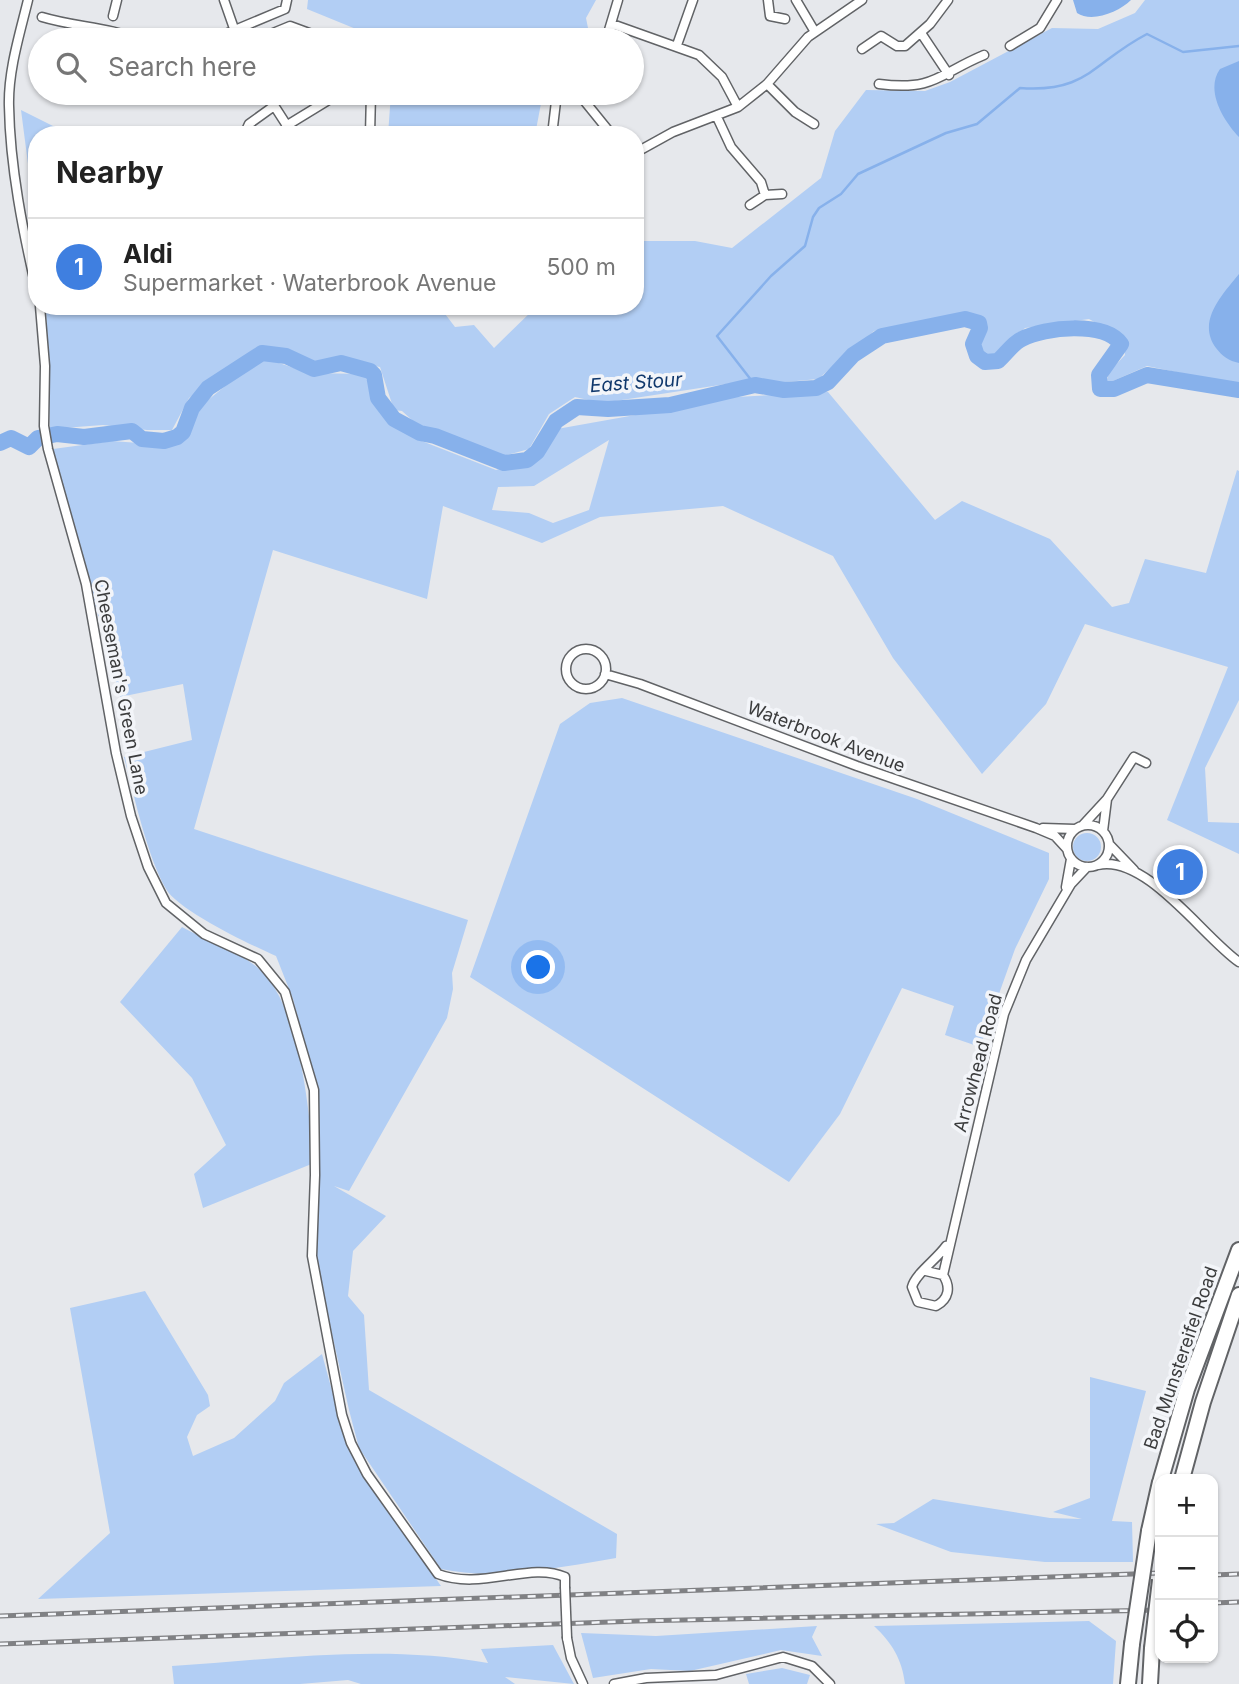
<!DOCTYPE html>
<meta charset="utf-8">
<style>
body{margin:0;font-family:Inter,sans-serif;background:#f2f2f2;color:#222}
.controls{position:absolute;right:21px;bottom:21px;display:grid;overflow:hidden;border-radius:14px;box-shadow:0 2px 5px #0004}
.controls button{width:63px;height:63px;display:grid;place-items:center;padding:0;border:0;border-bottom:2px solid #e0e0e0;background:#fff;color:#222;font:35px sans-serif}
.you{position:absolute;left:539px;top:968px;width:24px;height:24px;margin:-18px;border:5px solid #fff;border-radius:50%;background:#1a73e8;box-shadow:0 0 0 10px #1a73e833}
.badge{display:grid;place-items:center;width:46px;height:46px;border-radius:50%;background:#111827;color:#fff;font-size:23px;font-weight:700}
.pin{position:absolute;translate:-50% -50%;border:4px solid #fff;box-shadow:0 2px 7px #0006}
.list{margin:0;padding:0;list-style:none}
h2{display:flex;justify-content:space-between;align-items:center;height:91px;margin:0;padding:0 28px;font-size:30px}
h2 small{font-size:23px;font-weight:400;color:#767676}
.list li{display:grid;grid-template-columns:46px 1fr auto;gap:21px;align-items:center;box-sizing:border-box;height:98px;padding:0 28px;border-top:2px solid #e0e0e0}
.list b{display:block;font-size:26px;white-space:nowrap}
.list p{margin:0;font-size:23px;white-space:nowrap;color:#767676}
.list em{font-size:23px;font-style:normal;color:#767676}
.icon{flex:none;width:38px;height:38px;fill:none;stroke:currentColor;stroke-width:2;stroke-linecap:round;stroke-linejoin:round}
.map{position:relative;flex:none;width:1239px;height:1684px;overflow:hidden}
.search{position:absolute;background:#fff;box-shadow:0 2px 5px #0004;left:28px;top:28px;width:616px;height:77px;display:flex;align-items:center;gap:18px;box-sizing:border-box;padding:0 24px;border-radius:38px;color:#767676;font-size:26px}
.panel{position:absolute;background:#fff;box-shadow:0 2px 5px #0004;left:28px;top:126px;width:616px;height:189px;border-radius:28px}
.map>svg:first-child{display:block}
.green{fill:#b2cef4;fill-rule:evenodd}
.water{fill:#87b1eb}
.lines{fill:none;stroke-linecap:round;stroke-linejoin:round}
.stream{stroke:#87b1eb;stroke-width:2.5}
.river{stroke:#87b1eb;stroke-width:16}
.minor-casing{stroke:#616366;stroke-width:11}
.trunk-casing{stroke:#616366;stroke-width:18}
.minor{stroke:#fff;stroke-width:8}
.trunk{stroke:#fff;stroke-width:14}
.rail-casing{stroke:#808184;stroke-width:5}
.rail{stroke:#f3f5f9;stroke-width:2.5;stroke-dasharray:8;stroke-linecap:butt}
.minor-bridge-casing{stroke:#616366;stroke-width:11;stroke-linecap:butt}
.trunk-bridge-casing{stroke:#616366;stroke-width:18;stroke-linecap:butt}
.minor-bridge{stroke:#fff;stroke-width:8}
.trunk-bridge{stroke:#fff;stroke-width:14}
.labels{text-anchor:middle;stroke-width:7;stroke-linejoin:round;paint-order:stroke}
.street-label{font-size:18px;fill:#3b3c3d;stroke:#f3f5f9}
.water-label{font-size:19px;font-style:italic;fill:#10386c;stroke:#f3f5f9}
</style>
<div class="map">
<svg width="1239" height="1684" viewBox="0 0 1239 1684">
<rect width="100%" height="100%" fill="#e6e8ec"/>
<path class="green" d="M308,0H596L586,18L590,38L587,40H383L307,9Z
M1145,0H1239V385L1147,366L1106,384L1109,372L1125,355L1123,338L1089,319L1025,328L993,358L981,351L979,343L987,331L984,319L958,313L874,331L818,379L775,383L746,381L602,403L575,397L549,414L529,449L503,456L422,429L402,411L394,410L380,367L333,358L316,362L282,349L255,348L189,398L172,430H147L103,425L50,429L46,306H439L455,327L474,325L494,348L537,306H635V241H695L732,248L821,178L835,131L866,90L925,91L950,82L1052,28L1098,29L1135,13Z
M391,93H543L535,135H388Z
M21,110L53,126L96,135H37V233Z
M261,357L309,373L364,374L388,422L414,438L496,470L540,458L557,429L736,397L828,392L935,520L962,501L1050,539L1112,607L1129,603L1145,559L1206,573L1237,470L1239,471V700L1205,768L1208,822L1239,823V854L1167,820L1228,667L1085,624L1046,704L982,774L893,658L833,556L723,506L600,517L542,543L443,506L427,599L273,550L194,829L468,920L452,973L453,989L447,1018L349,1191L334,1186L386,1216L353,1251L348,1296L364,1315L369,1390L617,1534L616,1558C561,1567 496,1581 441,1569L359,1448L349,1410L315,1257L318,1223L317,1091L293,999L276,956C251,945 179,911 166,889C147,856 134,795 124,757L192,740L183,684L120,697L53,449L112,441L166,445L186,434L197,409ZM609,440L589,510L553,523L529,513L492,510L498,487L534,486Z
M622,698L917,799L1049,853V879L1015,949L980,1047L945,1035L954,1006L902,988L840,1114L789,1182L470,977L560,724L590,703Z
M1073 847a14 14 0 1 1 28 0a14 14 0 1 1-28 0Z
M182,927C206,940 238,951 258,968C300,1003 309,1111 314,1163L203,1208L194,1174L226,1145L192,1078L120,1002Z
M145,1291L208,1395L210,1406L197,1415L187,1437L193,1456L234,1438L275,1401L284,1383L322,1354L346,1442L380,1499L441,1586L38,1599L110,1533L70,1308Z
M1090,1377L1146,1391L1112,1521L1132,1522L1133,1562H1045L951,1552L876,1524L894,1523L933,1499L1050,1518L1082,1519L1053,1512L1090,1498Z
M1089,1621L1116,1641L1113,1684H905C902,1659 892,1643 874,1626Z
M817,1626L812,1637L822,1656L781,1650L690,1671L651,1669L593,1678L581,1633L656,1636Z
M553,1645L574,1684L505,1677L515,1684H361L348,1680L300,1684H174L172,1666C277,1659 383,1644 488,1663L481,1649Z
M782,1668L810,1675L807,1684H749L746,1674Z"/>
<path class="water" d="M1073,0H1131C1119,12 1092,23 1077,13Z
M1239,61V137C1223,120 1205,90 1220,69Z
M1239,274V363C1229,361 1222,356 1216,348C1196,321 1223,294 1239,274Z"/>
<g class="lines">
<path class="stream" d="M755,385L717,336L771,276L805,246L813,217L819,208L841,194L858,174L946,133L977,124L1020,88C1088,93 1093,62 1147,34L1183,52L1239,46"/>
<path class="river" d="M0,443L11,438L29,447L38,438L57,434L84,437L132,431L142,439L164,441L177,437L183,432L192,408L208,388L262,353L286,356L314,369L341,363L370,371L374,375L378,398L394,419L420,433L435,436L504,463L527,460L537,452L556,421L577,407L608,409L670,405L755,385L784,390L816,388L828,382L853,355L882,336L965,319L979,323L980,328L973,344L977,356L985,362L998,361C1006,354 1013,343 1022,339C1045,327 1104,321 1121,344L1099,375L1100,389H1114L1147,375L1239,390"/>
<defs>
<path id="minor" d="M28,0C20,33 8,71 9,106C10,167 23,232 37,292
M224,0L238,40
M768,0L770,16L785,19
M796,0L815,32
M113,16L117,0
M42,17C75,27 109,27 140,40
M612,24L699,55L722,77L738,107
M921,33L949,75
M211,40L285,9L287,0
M256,40L290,26L328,40
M606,40L618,0
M677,45L693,0
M1010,46L1040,28L1057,0
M862,49L881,36L897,46H905L930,24L948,0
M767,84L795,112L814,124
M879,84C936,91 938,74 984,55
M266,93L293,135
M578,93L612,135
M717,117L731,147L761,182L765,195
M286,126L335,96L371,97
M244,135L249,124L274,106
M370,135L371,93
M552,135L557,93
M635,153L673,132L738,107L767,84L808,37L862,0
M750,205L765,195L782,194
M40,306L45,366L44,426L48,449L86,584L116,753L131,816L148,867L166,903L204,934L258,959L285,992L314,1090L315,1175L312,1256L342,1415L351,1443L367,1474L438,1574C481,1591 530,1561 565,1577V1587
M566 669a20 20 0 1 1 40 0a20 20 0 1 1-40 0Z
M605,674L640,684L857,766L1036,828L1055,836L1067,849
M1067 846a21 21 0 1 1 42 0a21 21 0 1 1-42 0Z
M1083,825L1107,799L1134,757L1146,763
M1043,828L1075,829
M1103,831L1107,799
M1110,845L1134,870
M1098,865C1146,854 1203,937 1239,962
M1066,887L1071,859
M926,1271L943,1275C951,1287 949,1299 936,1306L918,1302L912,1287C915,1274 937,1259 946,1246
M943,1275L1004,1014L1026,960L1071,884L1087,867
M567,1638L571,1658L583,1684
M614,1684L646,1678L716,1675L783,1657L812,1666L830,1684"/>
<path id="trunk" d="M1161,1479L1187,1389L1239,1250
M1182,1479L1203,1402L1239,1295
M1149,1531L1160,1482
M1128,1684L1132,1644
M1150,1684L1152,1648"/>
</defs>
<use href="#minor" class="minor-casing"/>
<use href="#trunk" class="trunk-casing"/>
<use href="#minor" class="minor"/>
<use href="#trunk" class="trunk"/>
<defs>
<path id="rail" d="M1213,1575L1239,1574
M1213,1603L1239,1602
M0,1616L1160,1573
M0,1644L637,1621L1160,1610"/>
</defs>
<use href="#rail" class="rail-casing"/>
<use href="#rail" class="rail"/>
<defs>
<path id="minor-bridge" d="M565,1587L567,1638"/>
<path id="trunk-bridge" d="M1132,1644L1149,1531
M1152,1648L1160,1580"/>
</defs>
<use href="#minor-bridge" class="minor-bridge-casing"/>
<use href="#trunk-bridge" class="trunk-bridge-casing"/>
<use href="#minor-bridge" class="minor-bridge"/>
<use href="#trunk-bridge" class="trunk-bridge"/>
</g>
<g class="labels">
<g class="street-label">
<text transform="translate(121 687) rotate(79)" y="6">Cheeseman's Green Lane</text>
<text transform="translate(826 737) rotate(21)" y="6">Waterbrook Avenue</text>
<text transform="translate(978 1063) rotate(-75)" y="6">Arrowhead Road</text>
<text transform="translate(1181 1358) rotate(-71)" y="6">Bad Munstereifel Road</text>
</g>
<g class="water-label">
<text transform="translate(636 382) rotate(-4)" y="7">East Stour</text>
</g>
</g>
</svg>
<div class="controls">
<button>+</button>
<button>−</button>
<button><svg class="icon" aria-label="locate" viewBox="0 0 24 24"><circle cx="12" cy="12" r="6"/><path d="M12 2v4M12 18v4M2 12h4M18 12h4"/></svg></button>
</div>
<div class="you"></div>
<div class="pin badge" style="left:1180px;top:872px;background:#3f7fe0">1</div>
<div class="search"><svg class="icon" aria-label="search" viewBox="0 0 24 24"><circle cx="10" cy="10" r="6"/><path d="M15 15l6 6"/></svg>Search here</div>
<section class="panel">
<h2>Nearby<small></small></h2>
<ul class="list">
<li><span class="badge" style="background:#3f7fe0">1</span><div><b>Aldi</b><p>Supermarket · Waterbrook Avenue</p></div><em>500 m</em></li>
</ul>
</section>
</div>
